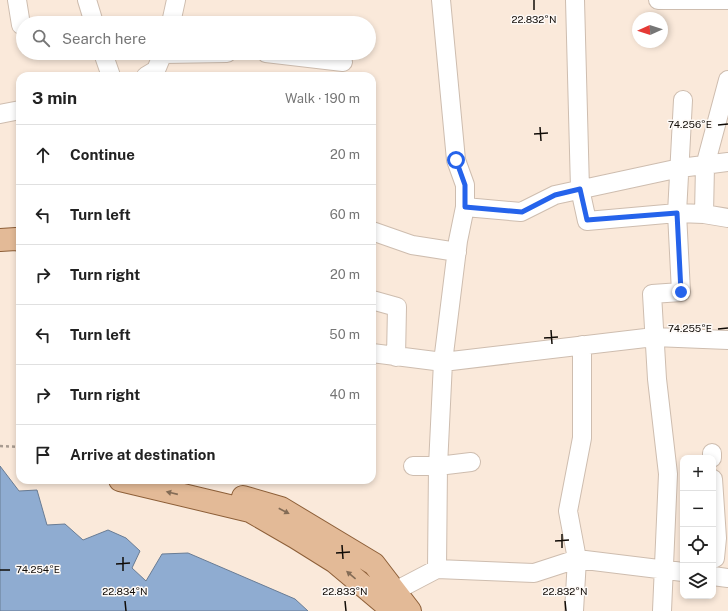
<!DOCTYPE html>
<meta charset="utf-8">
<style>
body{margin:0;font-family:"Public Sans",sans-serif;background:#f2f2f2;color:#222}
.controls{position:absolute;right:12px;bottom:12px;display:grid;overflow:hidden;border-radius:8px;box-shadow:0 2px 6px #0003}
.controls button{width:36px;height:36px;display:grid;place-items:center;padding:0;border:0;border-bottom:1px solid #e0e0e0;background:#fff;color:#222;font:20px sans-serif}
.compass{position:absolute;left:632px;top:12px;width:36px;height:36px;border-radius:50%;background:#fff;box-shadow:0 2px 6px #0003;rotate:267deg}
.stop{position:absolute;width:12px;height:12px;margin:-9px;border:3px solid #2563eb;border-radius:50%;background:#fff}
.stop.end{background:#2563eb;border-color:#fff;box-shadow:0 1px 4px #0008}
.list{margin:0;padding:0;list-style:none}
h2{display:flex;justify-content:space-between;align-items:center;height:52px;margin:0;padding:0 16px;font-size:17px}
h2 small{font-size:13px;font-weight:400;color:#767676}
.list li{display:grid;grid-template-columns:26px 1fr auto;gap:12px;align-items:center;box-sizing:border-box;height:60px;padding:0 16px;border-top:1px solid #e0e0e0}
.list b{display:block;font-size:15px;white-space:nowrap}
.list em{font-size:13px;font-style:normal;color:#767676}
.icon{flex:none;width:22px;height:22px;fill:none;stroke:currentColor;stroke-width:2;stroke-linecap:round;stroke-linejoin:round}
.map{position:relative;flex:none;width:728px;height:611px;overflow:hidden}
.search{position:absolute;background:#fff;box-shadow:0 2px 6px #0003;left:16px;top:16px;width:360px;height:44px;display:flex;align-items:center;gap:10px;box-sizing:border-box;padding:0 14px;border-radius:22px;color:#767676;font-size:15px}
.panel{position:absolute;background:#fff;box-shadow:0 2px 6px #0003;left:16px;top:72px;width:360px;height:412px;border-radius:12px}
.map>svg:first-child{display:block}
.water{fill:#8facd1;stroke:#697c94}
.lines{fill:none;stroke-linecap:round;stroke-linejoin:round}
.minor-casing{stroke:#cebdaf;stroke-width:20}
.major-casing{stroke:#8d5f38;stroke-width:24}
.path{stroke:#a99c91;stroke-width:2.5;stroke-dasharray:3 3;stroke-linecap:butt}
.minor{stroke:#fff;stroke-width:18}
.major{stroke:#e3ba97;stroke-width:22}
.oneway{fill:#846c56}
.route{stroke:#2563eb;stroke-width:5}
.ticks{fill:none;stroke:#110c07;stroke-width:1.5}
.ticks-label{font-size:10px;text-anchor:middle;fill:#110c07;stroke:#fdf9f6;stroke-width:3;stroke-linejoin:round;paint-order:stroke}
</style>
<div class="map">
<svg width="728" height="611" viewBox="0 0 728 611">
<rect width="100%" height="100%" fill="#fae9da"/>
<path class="water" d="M0,466L19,491L37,490L47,525L65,524L83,540L108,530L126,538L140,551L132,568L146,581L162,554L188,553L295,599L308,611H0Z"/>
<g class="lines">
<defs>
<path id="minor" d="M17,0L21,25
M87,0L94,23
M575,0L580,189L587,221L677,213L704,214L728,218
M658,0H728
M171,23L176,0
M103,53L111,76
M266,53L343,62
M163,54L227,53
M146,76L156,70L163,53
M0,114L20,110
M465,207L521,212L555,195L680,168L728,162
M704,214L705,166L728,80
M372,231L412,245L457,252
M372,300L397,307L396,357
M372,353L443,362L654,337L728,340
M712,453V458
M413,466H438L471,462
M713,479L717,538L715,558L713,559
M437,569L438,466L443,362L458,241L465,207V185L456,160L441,0
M713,576L728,578
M395,591L437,569L534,573L577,559L683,572
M574,611L577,559L568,511L582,438V345
M662,611L668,474L657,379L652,294L681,292L677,213L683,100"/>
<path id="major" d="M0,240L16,239L20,240
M120,480L250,511L295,537L335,562L386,605L389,611
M243,497L281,508L374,564L410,611"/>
</defs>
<use href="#minor" class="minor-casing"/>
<use href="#major" class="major-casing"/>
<path class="path" d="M0,446L20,447"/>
<use href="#minor" class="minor"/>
<use href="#major" class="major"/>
</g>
<defs><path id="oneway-solid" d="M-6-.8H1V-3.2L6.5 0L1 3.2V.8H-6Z"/></defs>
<g class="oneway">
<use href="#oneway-solid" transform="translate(172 493) rotate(-167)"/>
<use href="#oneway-solid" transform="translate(284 511) rotate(28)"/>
<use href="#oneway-solid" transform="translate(351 575) rotate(-140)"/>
</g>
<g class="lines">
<path class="route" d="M456,160L465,185V207L522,212L555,195L580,189L587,220L677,213L681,292"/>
</g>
<path class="ticks" d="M534,0V10M718,125L728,124M540,127L541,141M534,134L548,133M718,329L728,328M551,330L552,344M544,338L558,337M562,534V548M555,541L569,540M342,545L343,559M336,553L350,552M123,557V571M116,564L130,563M0,570H10M125,601L126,611M345,601L346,611M565,601L566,611"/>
<g class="ticks-label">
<text x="534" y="23">22.832°N</text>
<text x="690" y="128">74.256°E</text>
<text x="690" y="332">74.255°E</text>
<text x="38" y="573">74.254°E</text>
<text x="125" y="595">22.834°N</text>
<text x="345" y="595">22.833°N</text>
<text x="565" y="595">22.832°N</text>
</g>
</svg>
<div class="controls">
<button>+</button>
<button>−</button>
<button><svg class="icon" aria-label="locate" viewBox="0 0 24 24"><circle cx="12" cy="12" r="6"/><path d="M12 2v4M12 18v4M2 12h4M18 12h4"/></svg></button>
<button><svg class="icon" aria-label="layers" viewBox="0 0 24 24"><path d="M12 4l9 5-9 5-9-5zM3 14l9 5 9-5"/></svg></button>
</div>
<svg class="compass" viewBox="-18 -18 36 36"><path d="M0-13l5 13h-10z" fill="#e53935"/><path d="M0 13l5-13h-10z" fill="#767676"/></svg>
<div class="stop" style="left:456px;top:160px"></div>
<div class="stop end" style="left:681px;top:292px"></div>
<div class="search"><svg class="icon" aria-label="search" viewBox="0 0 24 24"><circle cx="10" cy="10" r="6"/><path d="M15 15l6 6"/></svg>Search here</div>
<section class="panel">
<h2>3 min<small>Walk · 190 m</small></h2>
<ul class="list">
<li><svg class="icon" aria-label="ahead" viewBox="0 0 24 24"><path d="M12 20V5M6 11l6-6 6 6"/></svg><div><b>Continue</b></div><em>20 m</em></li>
<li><svg class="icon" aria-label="left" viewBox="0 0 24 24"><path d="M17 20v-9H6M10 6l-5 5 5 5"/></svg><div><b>Turn left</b></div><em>60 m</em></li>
<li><svg class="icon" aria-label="right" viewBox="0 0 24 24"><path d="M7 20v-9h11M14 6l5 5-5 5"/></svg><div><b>Turn right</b></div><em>20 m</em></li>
<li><svg class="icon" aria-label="left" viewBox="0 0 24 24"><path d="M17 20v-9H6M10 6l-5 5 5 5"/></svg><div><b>Turn left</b></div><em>50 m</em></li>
<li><svg class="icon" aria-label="right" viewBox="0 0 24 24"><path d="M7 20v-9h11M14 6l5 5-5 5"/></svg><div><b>Turn right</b></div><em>40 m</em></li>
<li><svg class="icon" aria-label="arrive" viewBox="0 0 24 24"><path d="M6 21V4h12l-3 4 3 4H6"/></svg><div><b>Arrive at destination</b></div></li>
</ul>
</section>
</div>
